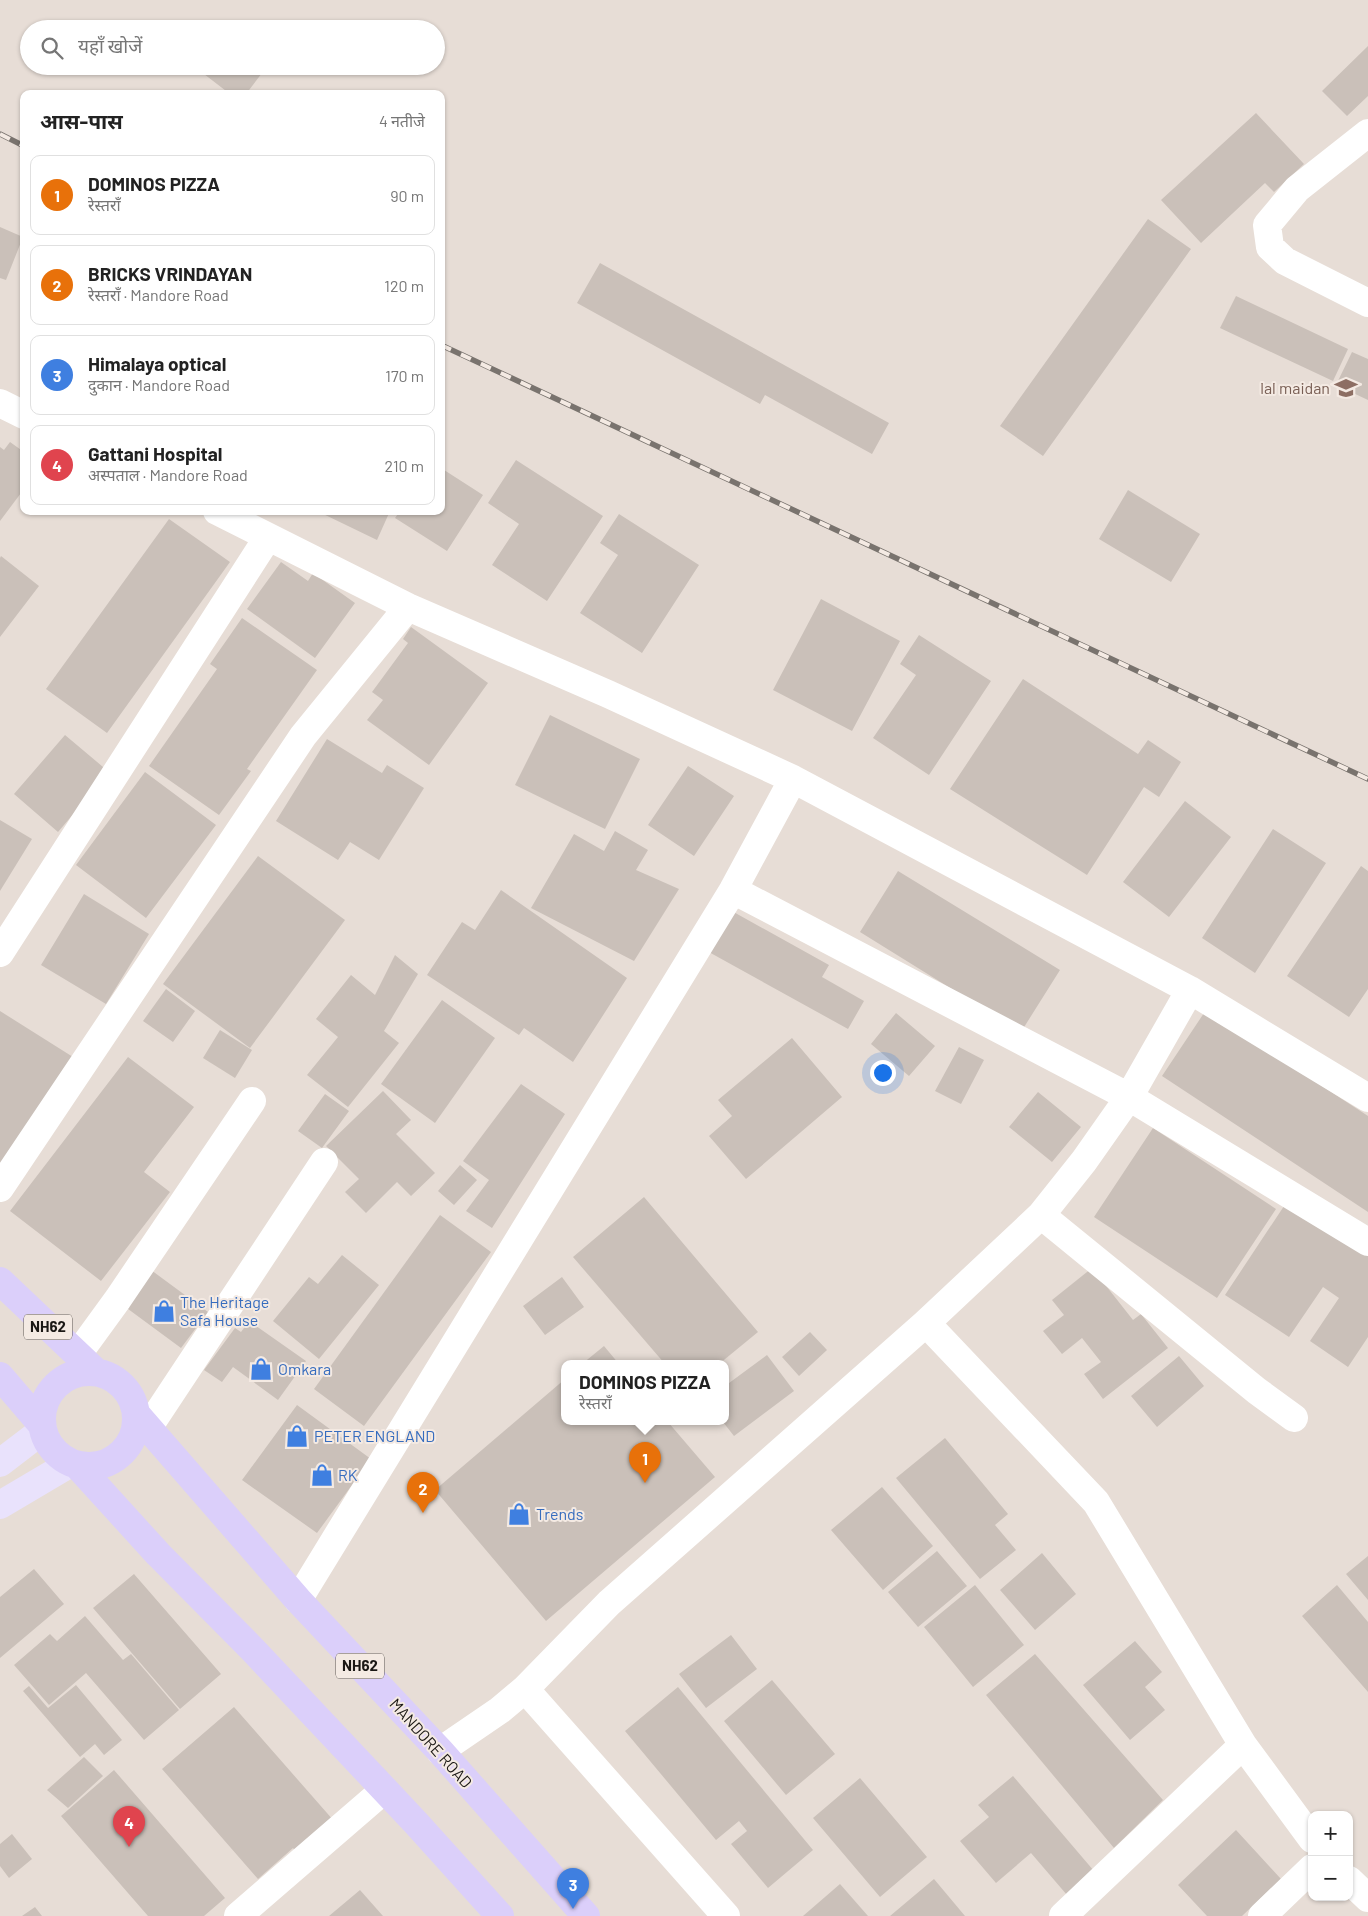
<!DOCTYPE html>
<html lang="hi">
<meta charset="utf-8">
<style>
body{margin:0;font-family:Barlow,"Noto Sans Devanagari",sans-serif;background:#f6f6f6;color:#222}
.controls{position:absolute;right:15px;bottom:15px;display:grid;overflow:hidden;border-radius:10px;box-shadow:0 1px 4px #0004}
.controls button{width:45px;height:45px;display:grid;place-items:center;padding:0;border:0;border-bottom:1px solid #e0e0e0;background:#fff;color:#222;font:25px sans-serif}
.you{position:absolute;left:882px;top:1072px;width:18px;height:18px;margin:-12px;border:4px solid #fff;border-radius:50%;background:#1a73e8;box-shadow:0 0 0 8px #1a73e833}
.badge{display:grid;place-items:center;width:32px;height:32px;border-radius:50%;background:#db2777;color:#fff;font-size:16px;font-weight:700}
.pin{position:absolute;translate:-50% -41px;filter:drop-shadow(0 1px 2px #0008)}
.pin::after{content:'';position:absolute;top:26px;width:18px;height:15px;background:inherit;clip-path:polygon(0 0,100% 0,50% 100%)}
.popup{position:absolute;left:561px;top:1360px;width:168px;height:65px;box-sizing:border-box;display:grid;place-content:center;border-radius:10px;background:#fff;filter:drop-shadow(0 1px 4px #0005);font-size:16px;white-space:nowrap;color:#767676}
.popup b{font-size:19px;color:#222}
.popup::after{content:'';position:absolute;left:50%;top:100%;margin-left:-10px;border:10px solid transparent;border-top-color:#fff}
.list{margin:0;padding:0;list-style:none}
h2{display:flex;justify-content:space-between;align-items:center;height:65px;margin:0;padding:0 20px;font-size:21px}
h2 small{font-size:16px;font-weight:400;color:#767676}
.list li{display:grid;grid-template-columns:32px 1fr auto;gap:15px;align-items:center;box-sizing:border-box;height:80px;margin:0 10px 10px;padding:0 10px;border:1px solid #e0e0e0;border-radius:10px}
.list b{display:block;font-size:19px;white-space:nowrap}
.list p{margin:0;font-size:16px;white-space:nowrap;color:#767676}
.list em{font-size:16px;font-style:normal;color:#767676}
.icon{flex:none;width:28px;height:28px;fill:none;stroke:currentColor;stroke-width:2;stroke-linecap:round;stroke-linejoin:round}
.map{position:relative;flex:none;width:1368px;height:1916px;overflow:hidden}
.search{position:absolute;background:#fff;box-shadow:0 1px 4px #0004;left:20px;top:20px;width:425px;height:55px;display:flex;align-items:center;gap:12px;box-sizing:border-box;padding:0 18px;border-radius:28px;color:#767676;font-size:19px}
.panel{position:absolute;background:#fff;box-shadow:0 1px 4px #0004;left:20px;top:90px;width:425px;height:425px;border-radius:10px}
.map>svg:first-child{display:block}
.building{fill:#cac0b9}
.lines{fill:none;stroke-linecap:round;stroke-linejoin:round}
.minor{stroke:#fff;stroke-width:28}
.major{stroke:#e9e2fc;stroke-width:28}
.highway{stroke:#dbcffa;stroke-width:28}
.rail-casing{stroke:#79736e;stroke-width:5.5}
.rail{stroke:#f4eae3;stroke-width:4;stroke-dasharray:11;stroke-linecap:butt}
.labels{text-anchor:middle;stroke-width:4;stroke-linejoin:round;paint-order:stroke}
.shield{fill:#f4eae3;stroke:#5c5753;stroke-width:1}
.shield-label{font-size:15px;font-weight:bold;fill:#1b1815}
.education-label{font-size:16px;fill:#785e54;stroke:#f4eae3;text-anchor:end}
.shop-label{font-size:16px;fill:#366cbe;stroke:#f4eae3;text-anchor:start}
.street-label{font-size:16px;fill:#1b1815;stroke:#f4eae3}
</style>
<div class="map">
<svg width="1368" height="1916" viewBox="0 0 1368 1916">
<rect width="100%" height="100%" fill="#e7ddd6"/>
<path class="building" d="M1368,46V96L1347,116L1322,91Z
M209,66H254L262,73L246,94H230L204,74Z
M1256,113L1304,164L1274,192L1265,183L1201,243L1161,200Z
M1148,219L1191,249L1043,456L1000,426Z
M0,227L23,237L6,280L0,278Z
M600,263L889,423L872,454L765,395L760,404L577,303Z
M1236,296L1348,349L1333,381L1220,328Z
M1352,352L1368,359V400L1336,385Z
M10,442L24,452V489L0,521V447L4,450Z
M516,460L603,516L547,601L492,565L519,524L488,503Z
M441,468L483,495L447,551L395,518L400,511H441Z
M1128,490L1200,534L1171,582L1099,539Z
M317,511H390L377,540Z
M619,514L699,565L642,653L580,613L618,555L600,543Z
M169,519L230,562L107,733L46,689Z
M1,556L39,586L0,637V558Z
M281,562L308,581L313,573L355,603L315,658L247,609Z
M821,599L900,641L852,731L773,690Z
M242,618L317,670L247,769L251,771L219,815L149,766L217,669L210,664Z
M411,627L488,683L429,765L367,720L383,700L372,692L408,643L403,639Z
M919,635L991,681L929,775L873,738L916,675L900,664Z
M1023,679L1138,754L1148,740L1181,762L1159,797L1144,787L1087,875L950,789Z
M550,715L640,759L605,829L515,785Z
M65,735L109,772L58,832L14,794Z
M327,739L382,773L387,765L424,788L379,860L350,842L338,860L276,821Z
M688,766L734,796L694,856L648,825Z
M145,772L216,825L146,918L76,865Z
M1185,801L1231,837L1169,917L1123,882Z
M0,820L32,839L0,891Z
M1273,829L1326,863L1255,973L1202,938Z
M615,831L648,850L636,870L679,889L634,961L531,908L574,834L604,851Z
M258,856L345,920L250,1048L163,984Z
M1361,866L1368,871V989L1349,1017L1287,976Z
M898,871L1060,970L1021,1032L860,932Z
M501,890L627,978L573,1062L524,1028L519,1035L427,975L462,922L475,930Z
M84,894L149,934L106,1004L41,965Z
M730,910L829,965L822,977L864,1001L848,1029L707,951Z
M395,955L418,974L384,1031L399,1043L348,1107L307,1075L338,1037L316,1019L351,975L375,995Z
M166,989L195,1011L173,1042L143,1021Z
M442,1000L495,1038L435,1123L381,1084Z
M1206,1010L1368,1116V1212L1162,1076Z
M0,1011L73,1057L0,1166Z
M896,1013L935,1046L909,1076L871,1044Z
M220,1030L252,1050L235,1078L203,1058Z
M792,1038L842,1097L746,1179L709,1136L732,1116L718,1100Z
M959,1047L984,1060L961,1104L935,1091Z
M128,1057L194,1107L144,1172L170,1192L101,1281L10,1211Z
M521,1084L565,1114L492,1228L466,1211L489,1180L463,1161Z
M383,1091L411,1120L396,1134L435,1173L411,1196L397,1182L366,1213L345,1192L359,1179L326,1146Z
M1038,1092L1081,1127L1052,1162L1009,1127Z
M325,1094L349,1111L322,1148L298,1131Z
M1153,1128L1276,1209L1217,1298L1094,1217Z
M460,1165L477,1180L454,1205L438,1191Z
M644,1197L758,1332L719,1364H665L573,1257Z
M1286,1203L1368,1256V1337L1348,1367L1310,1341L1339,1298L1323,1287L1289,1337L1225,1295Z
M440,1215L491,1252L364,1426L314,1389Z
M342,1255L379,1285L319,1359L273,1321L309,1277L318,1284Z
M1092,1268L1133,1320L1141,1314L1168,1348L1103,1399L1084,1374L1101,1362L1082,1338L1062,1354L1043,1331L1064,1315L1052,1300Z
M151,1270L208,1312L181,1348L124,1306Z
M562,1277L584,1307L545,1335L523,1306Z
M249,1321L306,1361L278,1400L233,1367L222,1382L204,1370L235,1328L241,1332Z
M810,1332L827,1350L799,1376L782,1357Z
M604,1346L619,1364H582Z
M767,1355L794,1391L734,1436L723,1422H725V1386Z
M1179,1356L1204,1386L1157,1427L1131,1396Z
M565,1379V1422H668L715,1477L546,1621L435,1490Z
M297,1405L371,1459L317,1533L242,1480Z
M945,1438L1008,1514L995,1525L1016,1550L980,1579L896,1478Z
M882,1487L933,1546L883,1590L831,1530Z
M937,1551L967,1586L918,1627L888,1592Z
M1042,1553L1076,1594L1035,1630L1000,1590Z
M1368,1556V1600L1346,1574Z
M34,1569L64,1604L0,1658V1597Z
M134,1574L221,1674L180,1709L93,1608Z
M975,1585L1024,1645L973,1687L924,1627Z
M1337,1585L1368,1622V1692L1302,1616Z
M85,1616L123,1660L131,1654L179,1710L144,1740L86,1673L49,1705L14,1665L50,1634L57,1641Z
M731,1635L757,1669L706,1708L679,1674Z
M1135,1641L1162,1672L1145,1687L1165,1710L1130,1740L1083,1685Z
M1035,1654L1163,1800L1114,1848L986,1695Z
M772,1680L835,1754L786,1795L724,1721Z
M76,1685L122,1740L104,1755L95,1744L80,1757L23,1691L29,1686L48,1708Z
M678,1687L813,1850L768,1888L731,1844L747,1831L739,1821L716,1840L625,1731Z
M234,1707L334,1821L297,1853L293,1848L258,1879L162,1769Z
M84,1757L103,1776L68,1808L47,1790Z
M114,1770L225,1898L204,1916H148L61,1816Z
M1013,1776L1094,1871L1067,1895L1031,1853L996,1883L960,1841L989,1817L978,1805Z
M860,1778L927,1857L880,1897L813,1818Z
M1236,1830L1281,1879L1242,1916H1207L1178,1885Z
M12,1834L32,1859L9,1878L0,1866V1844Z
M934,1879L965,1916H890Z
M840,1884L868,1916H803Z
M360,1890L383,1916H329Z
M35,1907L42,1916H22Z"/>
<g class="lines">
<path class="minor" d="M1368,133L1297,189L1267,225L1270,247L1285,261L1368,303
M0,403L24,415
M217,511L408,607L608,694L793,779L1190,990L1368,1098
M793,779L733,890L1129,1097L1368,1242
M0,953L268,537
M0,1188L303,736L408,607
M1041,1215L1257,1391L1294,1418
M926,1323L1096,1502L1243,1745L1312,1839
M78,1354L118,1299L252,1101
M148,1428L324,1162
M298,1600L733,890
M525,1689L726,1916
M440,1751L500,1710L525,1689L609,1603L926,1323L1041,1215L1084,1161L1129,1097L1190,990
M1349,1880L1368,1898
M238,1916L384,1790
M1063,1916L1243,1745
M1262,1916L1312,1868"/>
<path class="major" d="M0,1463L43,1430
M0,1505L71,1463"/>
<path class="highway" d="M0,1281L96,1372
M42 1419a47 47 0 1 1 94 0a47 47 0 1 1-94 0Z
M0,1376L42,1425
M137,1415L298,1600L440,1751L586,1916
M77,1465L158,1554L254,1651L416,1823L500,1916"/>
<defs>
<path id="rail" d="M0,134L24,146
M441,345L1368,779"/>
</defs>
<use href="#rail" class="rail-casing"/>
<use href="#rail" class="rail"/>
</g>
<defs>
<symbol id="school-bare" viewBox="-9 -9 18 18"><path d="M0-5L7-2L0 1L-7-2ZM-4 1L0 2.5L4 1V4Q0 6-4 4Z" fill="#8d6e63" stroke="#f4eae3" stroke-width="2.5" paint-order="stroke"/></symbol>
<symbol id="shop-bare" viewBox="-9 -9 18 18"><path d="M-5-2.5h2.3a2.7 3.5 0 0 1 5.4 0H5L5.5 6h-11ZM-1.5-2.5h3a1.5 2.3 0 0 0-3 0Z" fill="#3f7fe0" stroke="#f4eae3" stroke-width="2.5" paint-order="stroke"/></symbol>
</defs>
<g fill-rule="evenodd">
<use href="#school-bare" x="1330" y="372" width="32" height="32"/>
<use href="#shop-bare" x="148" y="1295" width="32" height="32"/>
<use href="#shop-bare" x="245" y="1353" width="32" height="32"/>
<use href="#shop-bare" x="281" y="1420" width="32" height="32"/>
<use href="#shop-bare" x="306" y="1459" width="32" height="32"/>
<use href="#shop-bare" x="503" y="1498" width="32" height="32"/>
</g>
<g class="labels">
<g class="shield">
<rect x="24" y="1314.5" width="48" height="25" rx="4"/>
<rect x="336" y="1653.5" width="48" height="25" rx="4"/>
</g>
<g class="shield-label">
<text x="48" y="1332">NH62</text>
<text x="360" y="1671">NH62</text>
</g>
<g class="education-label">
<text x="1330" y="394">lal maidan</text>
</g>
<g class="shop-label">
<text x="180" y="1308">The Heritage<tspan x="180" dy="18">Safa House</tspan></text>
<text x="278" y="1375">Omkara</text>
<text x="314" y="1442">PETER ENGLAND</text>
<text x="338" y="1481">RK</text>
<text x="536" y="1520">Trends</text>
</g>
<g class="street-label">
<text transform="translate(431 1743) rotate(48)" y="6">MANDORE ROAD</text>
</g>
</g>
</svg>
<div class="controls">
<button>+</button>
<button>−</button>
</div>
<div class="you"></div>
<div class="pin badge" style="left:645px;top:1483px;background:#e8710a">1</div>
<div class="popup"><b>DOMINOS PIZZA</b>रेस्तराँ</div>
<div class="pin badge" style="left:423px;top:1513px;background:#e8710a">2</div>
<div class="pin badge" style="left:573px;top:1909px;background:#3f7fe0">3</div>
<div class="pin badge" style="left:129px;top:1847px;background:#e0444e">4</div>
<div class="search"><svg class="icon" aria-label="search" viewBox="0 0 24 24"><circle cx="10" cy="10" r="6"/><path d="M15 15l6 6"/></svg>यहाँ खोजें</div>
<section class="panel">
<h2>आस-पास<small>4 नतीजे</small></h2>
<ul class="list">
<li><span class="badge" style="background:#e8710a">1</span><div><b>DOMINOS PIZZA</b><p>रेस्तराँ</p></div><em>90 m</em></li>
<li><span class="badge" style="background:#e8710a">2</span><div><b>BRICKS VRINDAYAN</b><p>रेस्तराँ · Mandore Road</p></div><em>120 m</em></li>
<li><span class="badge" style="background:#3f7fe0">3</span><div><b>Himalaya optical</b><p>दुकान · Mandore Road</p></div><em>170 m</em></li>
<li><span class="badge" style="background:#e0444e">4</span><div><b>Gattani Hospital</b><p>अस्पताल · Mandore Road</p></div><em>210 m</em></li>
</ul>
</section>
</div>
